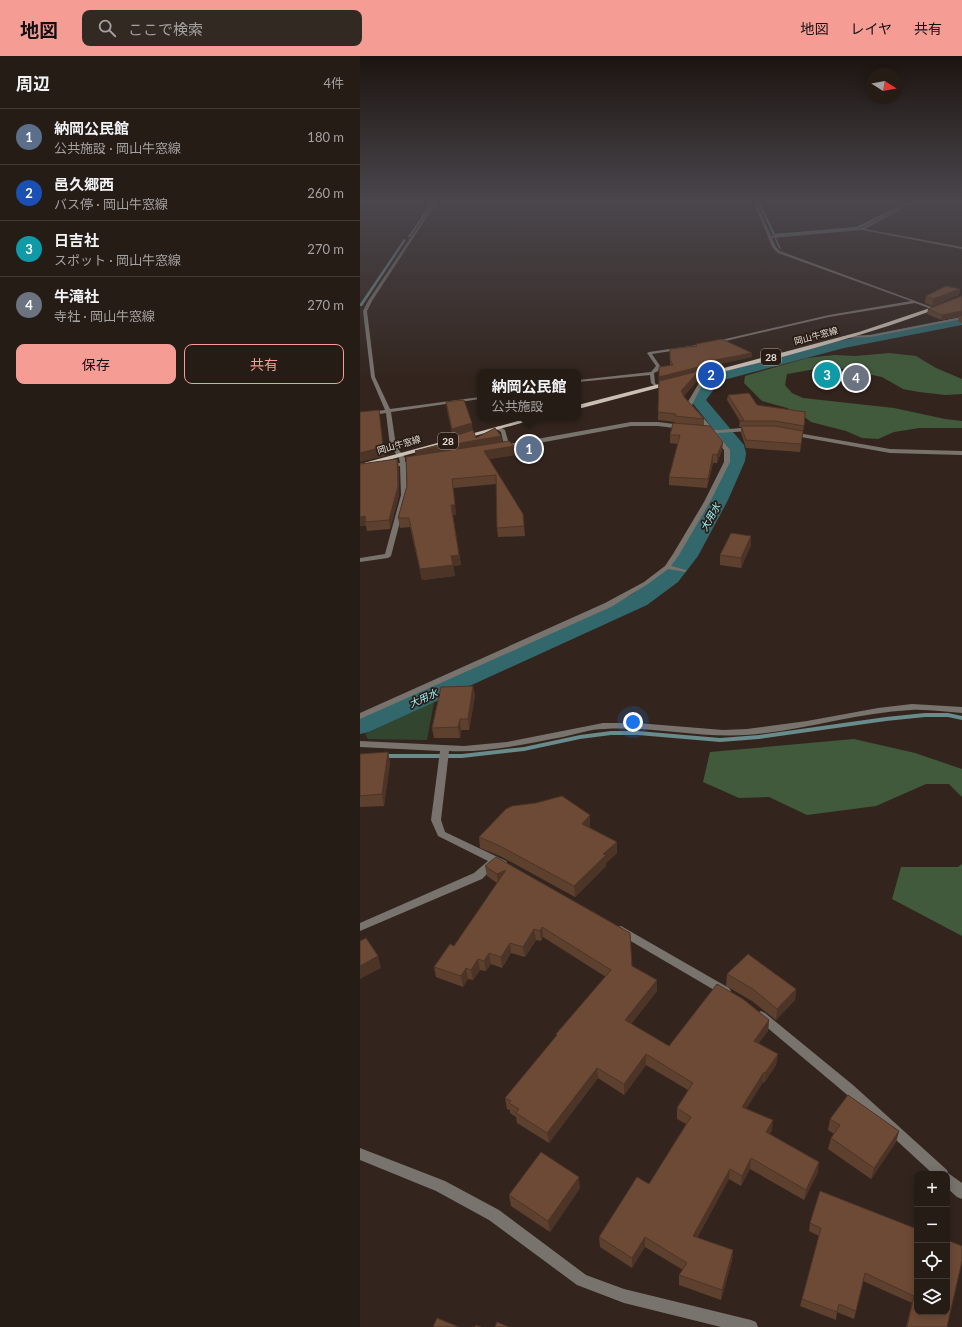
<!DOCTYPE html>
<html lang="ja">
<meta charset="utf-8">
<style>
body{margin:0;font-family:Lato,"Noto Sans JP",sans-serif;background:#322923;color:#f1f3f6}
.controls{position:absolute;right:12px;bottom:12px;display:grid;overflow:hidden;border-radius:8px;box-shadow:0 2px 10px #0003}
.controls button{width:36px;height:36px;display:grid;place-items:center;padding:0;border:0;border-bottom:1px solid #423a35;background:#261c16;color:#f1f3f6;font:20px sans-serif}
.compass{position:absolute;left:506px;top:12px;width:36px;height:36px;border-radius:50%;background:#261c16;box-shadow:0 2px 10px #0003;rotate:101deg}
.you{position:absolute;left:273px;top:666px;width:14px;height:14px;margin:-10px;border:3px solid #fff;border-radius:50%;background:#1a73e8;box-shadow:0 0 0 6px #1a73e833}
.badge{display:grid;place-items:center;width:26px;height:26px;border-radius:50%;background:#f59c95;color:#fff;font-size:13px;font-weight:700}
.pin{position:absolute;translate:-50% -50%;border:2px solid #fff;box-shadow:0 1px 4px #0006}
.popup{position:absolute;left:117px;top:313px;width:104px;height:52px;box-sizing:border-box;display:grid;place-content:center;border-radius:8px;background:#261c16;filter:drop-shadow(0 1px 3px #0005);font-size:13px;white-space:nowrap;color:#a4a1a1}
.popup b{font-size:15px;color:#f1f3f6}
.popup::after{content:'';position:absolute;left:50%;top:100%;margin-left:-8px;border:8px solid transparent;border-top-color:#261c16}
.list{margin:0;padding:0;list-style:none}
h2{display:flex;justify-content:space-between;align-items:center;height:52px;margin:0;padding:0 16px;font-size:17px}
h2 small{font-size:13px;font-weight:400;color:#a4a1a1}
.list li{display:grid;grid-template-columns:26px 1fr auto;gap:12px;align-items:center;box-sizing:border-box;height:56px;padding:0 16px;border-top:1px solid #423a35}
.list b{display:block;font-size:15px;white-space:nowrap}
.list p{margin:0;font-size:13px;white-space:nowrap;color:#a4a1a1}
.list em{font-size:13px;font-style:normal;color:#a4a1a1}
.actions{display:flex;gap:8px;padding:12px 16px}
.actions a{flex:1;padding:9px 0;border:1px solid #f59c95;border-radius:8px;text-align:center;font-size:14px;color:#f59c95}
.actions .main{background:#f59c95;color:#111}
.icon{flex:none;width:22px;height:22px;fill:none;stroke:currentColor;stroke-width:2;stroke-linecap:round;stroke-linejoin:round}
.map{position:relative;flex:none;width:602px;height:1271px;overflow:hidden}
header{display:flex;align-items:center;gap:24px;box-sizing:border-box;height:56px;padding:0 20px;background:#f59c95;color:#111}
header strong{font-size:19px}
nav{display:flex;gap:22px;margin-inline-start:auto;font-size:14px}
.search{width:280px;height:36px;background:#322923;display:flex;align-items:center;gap:10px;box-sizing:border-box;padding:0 14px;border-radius:8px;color:#a4a1a1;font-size:15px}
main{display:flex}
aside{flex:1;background:#261c16}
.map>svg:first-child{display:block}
.green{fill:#32452e}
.forest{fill:#415a3b}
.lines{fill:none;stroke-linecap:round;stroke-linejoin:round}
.stream{fill:#688b8c;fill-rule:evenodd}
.canal{fill:#32686c;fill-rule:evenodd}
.minor{fill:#79736e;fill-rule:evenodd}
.primary{fill:#cabfb3;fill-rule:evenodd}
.wall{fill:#5e402e}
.shaded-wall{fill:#4c3426}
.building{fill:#6d4a36;stroke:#4c3426}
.labels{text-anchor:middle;stroke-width:3.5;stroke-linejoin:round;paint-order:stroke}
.far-street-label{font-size:9px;fill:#e6ddd8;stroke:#291c15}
.shield{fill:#291c15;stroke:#ada39e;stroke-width:1}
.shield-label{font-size:10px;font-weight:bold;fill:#e6ddd8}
.far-water-label{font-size:10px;font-style:italic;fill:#9af5fc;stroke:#291c15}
</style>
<header>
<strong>地図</strong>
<div class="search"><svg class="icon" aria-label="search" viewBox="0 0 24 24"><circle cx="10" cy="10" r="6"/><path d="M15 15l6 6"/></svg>ここで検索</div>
<nav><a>地図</a><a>レイヤ</a><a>共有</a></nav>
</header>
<main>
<aside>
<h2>周辺<small>4件</small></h2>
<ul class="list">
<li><span class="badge" style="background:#5c6f8a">1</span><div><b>納岡公民館</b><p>公共施設 · 岡山牛窓線</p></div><em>180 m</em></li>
<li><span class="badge" style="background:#1a4fb4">2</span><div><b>邑久郷西</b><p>バス停 · 岡山牛窓線</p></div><em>260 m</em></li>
<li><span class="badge" style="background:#0f9aa8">3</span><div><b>日吉社</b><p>スポット · 岡山牛窓線</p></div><em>270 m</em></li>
<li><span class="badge" style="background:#6b7280">4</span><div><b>牛滝社</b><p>寺社 · 岡山牛窓線</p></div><em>270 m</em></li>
</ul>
<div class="actions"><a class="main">保存</a><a>共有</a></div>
</aside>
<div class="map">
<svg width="602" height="1271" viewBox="0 0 602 1271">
<rect width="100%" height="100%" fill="#33251e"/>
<path class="green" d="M74,646L67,684L8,683L5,678Z"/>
<path class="forest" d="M530,297L556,300L576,312L602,323V338L585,339L559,336L543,333L522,321L483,313L461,312L427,318L425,329L432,337L443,342L534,352L585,363L602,365V372H559L534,376L518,383L502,382L486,375L451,366L442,359L427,352L402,345L384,327L385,320L447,302L475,299L495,300Z
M494,683L555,697L602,713V741L589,728H566L516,750L447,759L409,741L379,742L343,726L350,696Z
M602,808V880L532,843L541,811H598Z"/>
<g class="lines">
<path class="stream" d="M73,144H75L50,181H48Z
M397,144H399L415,178L496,171L552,144H554L498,173L414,180L413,179Z
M414,181L416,182L421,193L419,192Z
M44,183L46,184L2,250H0V248Z
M565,657H588L602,660V664L588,661H565L526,665L399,683L360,686L278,679H251L220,683L164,695L102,702H20L16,700L20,698H102L164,691L220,679L251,675H278L360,682L399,679L526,661Z"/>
<path class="canal" d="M602,261V269L484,292L360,325L346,344L384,389L386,397L385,405L368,444L338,500L318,526L287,549L9,676L0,678V660L271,539L302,516L319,497L350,444L367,405L368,397L367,390L330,344L350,319L483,284Z"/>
<path class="minor" d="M76,144H78L12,245L7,255L15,321L30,353L120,341V343L31,356L36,390L45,402V406L57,404L60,406L57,408L46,409L47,439L31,500L28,502L0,506V502L25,498L41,439L40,410L27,412L24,410L27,408L40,407L39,402L30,390L26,357L0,361V357L25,354L11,321L3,255L8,245Z
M393,144H395L411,180L501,172L556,144H559L505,173L602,191V193L502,174L412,182L416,191L420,195L577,253L574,254L555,247L469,261L344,290L292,298L300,310L298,315L294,317L295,327L298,330L296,331L291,327L290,319L218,326V324L291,316L296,310L287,297L289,296L344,288L469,259L551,245L418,197L412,191Z
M602,261V263L511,281L484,282L482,281L484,280L511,279Z
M341,318L345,319V323L332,349L354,374H360L391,371L394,373L391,375L357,377L370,394V406L350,446L319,499L311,510L326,514V516L308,513L288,528L251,551L0,663V657L245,547L284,526L305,510L313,498L344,446L364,406V394L350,376L343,375V373H347L326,349L339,327Z
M271,366H298L322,369L325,371L322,373L298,370H271L147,393L141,391L144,389L141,376L135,372L138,370L145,374L149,388Z
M432,376L530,393L602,395V399L530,397L430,379V377Z
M552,648L602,651V657C585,656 567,653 551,654C495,657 442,675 386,679C339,682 292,670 244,673C231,673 216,678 203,681C165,688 128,697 89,695L81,764L85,776L146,805L148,808L146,811L143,812L136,809L122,823L0,875V867L114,817L128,805L78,780L71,764L80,695L0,691V685L104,690L147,686L243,667H277L363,674L387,673L447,665L518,652Z
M261,870L369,932L371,935L369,938L365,940L361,938L257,877L256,874L257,871Z
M401,955L405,957L493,1029L587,1114L588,1117L602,1127V1143L597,1141L587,1132V1118H573L485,1037L397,963L395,960L397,957Z
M0,1092L85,1125L139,1154L226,1219L264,1233L391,1264L396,1266L398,1271H361L264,1247L217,1229L129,1164L76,1135L0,1104Z"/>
<path class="primary" d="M602,240V243C513,279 420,302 326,325L323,323L499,276L567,253Z
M311,325L314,327L313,328L218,353V349Z
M169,362H179L0,412V408Z"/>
</g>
<path class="wall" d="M600,233L599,239L572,250L565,247L566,240Z
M602,240V267L598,265L599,261L581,264L567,258L568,253Z
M336,288L392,297V301L350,310L346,314L339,316V323L324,340L325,342L344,363V370L362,394L357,407H353L347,432L309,429V421L318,388L310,387V379L315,366L298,364L299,311L310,309V293L336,290Z
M368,339L397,349L446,356L440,396L386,392L381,377V371H379L380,365L367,344Z
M86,346L112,367V375L116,382L141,380L142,386L154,390L155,399L129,403L163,458L165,480L138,481L137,472L136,428L93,432L96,459H93L101,509L93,510L95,520L62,524L50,471L40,472L38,462L55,400L79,388V385L93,381L87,354Z
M37,403L39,412V439L30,473L7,475L6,470H0V408Z
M391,480V489L381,512L360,509V499Z
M113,630L115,640L109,674H101L100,682H74L72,672Z
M28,696L30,707L24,750L0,751V698Z
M230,770L229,771L257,786V797L246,807V810L215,841L140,800L120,792L119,781Z
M125,810L272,910L297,935L271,968L309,990L409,964L408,975L398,987L418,998L416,1009L404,1027L403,1026L386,1053L412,1074L410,1078L458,1116L444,1144L390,1113L381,1130L369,1123L337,1182L373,1194L372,1204L361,1244L319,1229V1219L323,1214L285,1191L272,1212L240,1191L239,1181L289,1128L326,1068L317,1063V1052L328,1034L286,1009L264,1039L238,1022L189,1087L157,1067L156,1061L150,1057V1054L147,1053L145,1042L196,981V978L246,921L183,881L181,885L176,884L165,901L151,897L142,912L131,908L126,915L120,914L113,924L108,923L103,931L76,921L74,911L94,890L137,827L127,820Z
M367,918L436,933L435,944L416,964L392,945L366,930Z
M470,1063L539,1075L536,1086L511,1123L468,1093L471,1082L474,1078L468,1074Z
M220,1132L190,1176L151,1150L149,1139Z
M460,1135L587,1271H546L552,1247L503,1225L494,1263L477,1256L476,1264L440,1250L442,1243L459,1180L449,1175L450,1167Z"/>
<path class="shaded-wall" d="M600,233L599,239L572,250L573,243Z
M602,255V260L581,264L582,259Z
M392,297V301L350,310L346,314L339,316V323L321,343L299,326V321L350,305Z
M19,354L25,400L0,406V397Z
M112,367L113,376L93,381L92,373Z
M141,380L142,388L56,403L55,395Z
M363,386L362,394L357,407V399Z
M154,390L155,399L125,404L124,395Z
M353,398V407L347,432L348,423Z
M37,403L39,412V439L30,473L29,464Z
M93,432L96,459H93L91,449Z
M5,460L6,470H0V461Z
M391,480V489L381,512V502Z
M99,499L101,509L93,510L95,520L62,524L60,513L91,500Z
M113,630L115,640L109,674L108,663Z
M100,663L101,674L100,682L98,671Z
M28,696L30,707L24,750L22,738Z
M230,759V770L222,778V768Z
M257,786V797L246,807V810L215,841L214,830L243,798Z
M146,814L138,829L137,818Z
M182,871L183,881L181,885L180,875Z
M174,873L176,884L165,901L163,891Z
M150,887L151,897L142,912L141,901Z
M129,897L131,908L126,915L124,905Z
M18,900L21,912L0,923V910Z
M118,903L120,914L113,924L111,914Z
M106,912L108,923L103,931L101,920Z
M297,924V935L266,975L265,964Z
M436,933L435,944L416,964L417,953Z
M409,964L408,975L393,995L394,985Z
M286,998V1009L264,1039V1028Z
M418,998L416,1009L404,1027L405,1017Z
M237,1012L238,1022L189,1087L187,1077Z
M404,1016L403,1026L381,1061L382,1051Z
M413,1064L412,1074L405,1086L406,1076Z
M539,1075L536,1086L511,1123L514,1112Z
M391,1102L390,1113L381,1130L382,1120Z
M459,1106L458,1116L444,1144L446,1134Z
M370,1113L369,1123L332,1190L333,1180Z
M219,1121L220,1132L190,1176L188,1165Z
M285,1181V1191L272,1212V1202Z
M373,1194L372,1204L361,1244L362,1234Z"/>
<path class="building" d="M586,230L600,233L573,243L566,240Z
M602,240V255L582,259L568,253Z
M362,283L392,297L350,305L346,309L299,321V311L313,309L310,304V293L337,290L336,288Z
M339,315L321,335L325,342L344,363L315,360L316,358L298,356L299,325Z
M389,337L397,349L446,356L444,358L445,359L444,370L415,365H379L384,364L368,339Z
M104,344L112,367L92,373L86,346Z
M19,354L23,391L0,397V356Z
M313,367L350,370L363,386L357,399L353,398L348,423L309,421L320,379H310Z
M381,370H414L443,375L441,388L386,384Z
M135,372L141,380L55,395L82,388L79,385L113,374L116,382Z
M149,385L154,390L124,395L163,458L164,470L137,472L136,419L92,423L95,449H91L99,499L91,500L93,509L60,513L49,462H38L47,430L46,401Z
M37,403L38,430L29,464L6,466L5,460L0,461V408Z
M371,477L391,480L381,502L360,499Z
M113,630L108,663H100L98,671L72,672L81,631Z
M28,696L22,738L0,740V698Z
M202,740L230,759L222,768L257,786L243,798L246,799L214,830L138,789L119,781L146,753L152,750L176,747Z
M136,801L270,877L272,910L297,924L265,964L309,990L357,928L383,943L409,964L394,985L418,998L405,1017L404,1016L382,1051L413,1064L406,1076L459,1106L446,1134L391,1102L382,1120L370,1113L333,1180L373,1194L362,1234L319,1219L327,1207L285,1181L272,1202L239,1181L277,1121L289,1128L331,1061L317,1052L333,1027L286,998L264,1028L237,1012L187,1077L156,1057L159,1053L149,1047L151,1045L145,1042L197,979L196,978L251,914L182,871L180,875L174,873L163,891L150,887L141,901L129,897L124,905L118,903L111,914L106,912L101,920L74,911L90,888L94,890L146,814L137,818L125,810Z
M6,882L18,900L0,910V885Z
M388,898L436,933L417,953L393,933L367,918Z
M488,1039L539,1075L514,1112L471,1082L480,1069L470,1063Z
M181,1096L219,1121L188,1165L149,1139Z
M460,1135L557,1173V1256H587V1184L602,1190V1205L587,1271H547L554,1240L505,1217L496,1255L479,1248L477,1256L442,1243L461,1172L450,1167Z
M77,1262L99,1271H73Z
M137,1266L149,1271H135Z
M116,1269L121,1271H115Z"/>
<linearGradient id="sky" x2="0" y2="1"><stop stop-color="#1c1410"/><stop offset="0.45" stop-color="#4a464c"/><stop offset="1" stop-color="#4a464c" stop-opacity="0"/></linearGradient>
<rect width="602" height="322" fill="url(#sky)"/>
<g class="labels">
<g class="far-street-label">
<text transform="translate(456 280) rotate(-15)" y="3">岡山牛窓線</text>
<text transform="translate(39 389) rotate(-16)" y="3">岡山牛窓線</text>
</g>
<g class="shield">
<rect x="401" y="293" width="20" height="16" rx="3"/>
<rect x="78" y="377" width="20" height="16" rx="3"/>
</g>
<g class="shield-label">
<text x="411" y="305">28</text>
<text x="88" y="389">28</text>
</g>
<g class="far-water-label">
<text transform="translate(350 461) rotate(-61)" y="4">大用水</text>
<text transform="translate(63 642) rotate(-24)" y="4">大用水</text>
</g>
</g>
</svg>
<div class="controls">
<button>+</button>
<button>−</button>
<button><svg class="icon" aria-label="locate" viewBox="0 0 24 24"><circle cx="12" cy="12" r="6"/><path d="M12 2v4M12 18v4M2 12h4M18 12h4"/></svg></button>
<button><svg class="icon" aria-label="layers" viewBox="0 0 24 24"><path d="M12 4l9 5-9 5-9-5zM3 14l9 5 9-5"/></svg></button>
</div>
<svg class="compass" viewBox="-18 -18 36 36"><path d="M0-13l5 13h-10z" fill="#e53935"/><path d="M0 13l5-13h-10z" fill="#a4a1a1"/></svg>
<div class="you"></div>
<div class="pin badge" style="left:169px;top:393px;background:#5c6f8a">1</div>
<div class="popup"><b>納岡公民館</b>公共施設</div>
<div class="pin badge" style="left:351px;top:319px;background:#1a4fb4">2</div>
<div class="pin badge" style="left:467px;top:319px;background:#0f9aa8">3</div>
<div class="pin badge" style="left:496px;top:322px;background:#6b7280">4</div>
</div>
</main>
